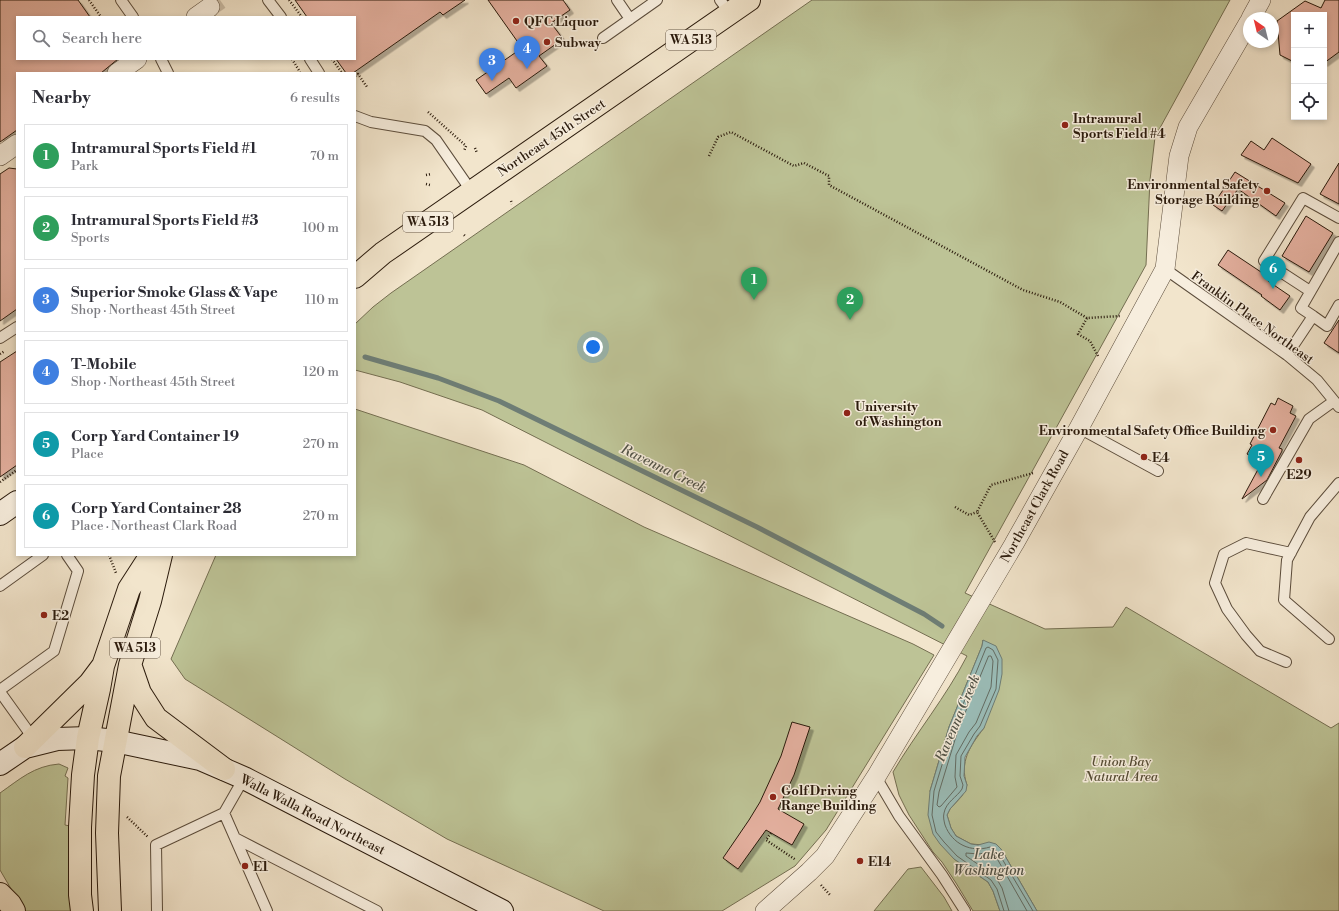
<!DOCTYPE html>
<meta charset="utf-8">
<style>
body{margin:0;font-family:"Libre Bodoni",serif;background:#f7f7f7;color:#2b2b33}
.controls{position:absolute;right:12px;top:12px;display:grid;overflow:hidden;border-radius:0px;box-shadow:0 2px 6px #0003}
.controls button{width:36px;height:36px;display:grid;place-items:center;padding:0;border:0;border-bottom:1px solid #e1e1e2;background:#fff;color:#2b2b33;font:20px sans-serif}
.compass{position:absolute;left:1243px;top:12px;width:36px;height:36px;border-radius:50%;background:#fff;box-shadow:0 2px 6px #0003;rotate:325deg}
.you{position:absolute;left:593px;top:347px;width:14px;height:14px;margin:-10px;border:3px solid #fff;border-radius:50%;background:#1a73e8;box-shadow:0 0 0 6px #1a73e833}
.badge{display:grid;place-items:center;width:26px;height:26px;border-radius:50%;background:#2563eb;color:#fff;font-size:13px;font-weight:700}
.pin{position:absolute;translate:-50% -33px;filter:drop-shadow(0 1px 2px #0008)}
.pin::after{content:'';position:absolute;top:21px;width:14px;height:12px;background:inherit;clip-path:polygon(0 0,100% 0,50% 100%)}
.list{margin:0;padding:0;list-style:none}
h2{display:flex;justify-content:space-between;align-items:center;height:52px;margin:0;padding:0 16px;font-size:17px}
h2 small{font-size:13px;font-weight:400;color:#7c7c81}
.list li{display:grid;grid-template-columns:26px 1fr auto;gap:12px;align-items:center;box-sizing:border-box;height:64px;margin:0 8px 8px;padding:0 8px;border:1px solid #e1e1e2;border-radius:0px}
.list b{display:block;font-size:15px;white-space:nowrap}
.list p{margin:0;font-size:13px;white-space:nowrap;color:#7c7c81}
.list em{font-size:13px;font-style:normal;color:#7c7c81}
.icon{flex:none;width:22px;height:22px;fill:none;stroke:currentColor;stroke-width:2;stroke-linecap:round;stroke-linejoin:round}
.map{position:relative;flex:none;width:1339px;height:911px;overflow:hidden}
.search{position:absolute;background:#fff;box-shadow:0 2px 6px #0003;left:16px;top:16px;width:340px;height:44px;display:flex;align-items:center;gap:10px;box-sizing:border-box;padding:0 14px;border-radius:0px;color:#7c7c81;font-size:15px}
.panel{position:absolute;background:#fff;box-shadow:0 2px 6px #0003;left:16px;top:72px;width:340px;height:484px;border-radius:0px}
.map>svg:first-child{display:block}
.green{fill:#bdc396;stroke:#746e51}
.water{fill:#9bbfbb;stroke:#6e7d75}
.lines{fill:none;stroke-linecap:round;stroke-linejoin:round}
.shore{stroke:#626c64;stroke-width:1}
.stream{stroke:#6e7d75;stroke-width:5}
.building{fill:#e4b09f;stroke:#2a1a0c;filter:url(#shadow)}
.street-tunnel{stroke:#cabca6;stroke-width:19;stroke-dasharray:19 10;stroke-linecap:butt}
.lane-casing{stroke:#5c4d3c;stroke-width:12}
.street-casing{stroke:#5c4d3c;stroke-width:20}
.secondary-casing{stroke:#2a1a0c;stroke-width:24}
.primary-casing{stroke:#2a1a0c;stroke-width:24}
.path{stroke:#2a1a0c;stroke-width:2.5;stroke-dasharray:1 2;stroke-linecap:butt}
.lane{stroke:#f7eede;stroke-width:10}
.street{stroke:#f7eede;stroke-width:19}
.secondary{stroke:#f7eede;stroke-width:22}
.primary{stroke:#f2e5cc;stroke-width:22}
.poi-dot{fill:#8f2418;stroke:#f7eede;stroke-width:1.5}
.labels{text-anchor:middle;stroke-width:3;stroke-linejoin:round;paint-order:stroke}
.shield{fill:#f7eede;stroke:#685a4b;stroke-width:1}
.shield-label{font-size:12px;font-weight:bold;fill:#2a1a0c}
.poi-label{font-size:13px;font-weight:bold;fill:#2a1a0c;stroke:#f7eede;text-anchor:start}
.street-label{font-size:13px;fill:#2a1a0c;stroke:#f7eede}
.park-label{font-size:13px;font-style:italic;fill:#564d35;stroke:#f7eede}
.water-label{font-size:14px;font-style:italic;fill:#525449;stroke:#f7eede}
</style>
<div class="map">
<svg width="1339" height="911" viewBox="0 0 1339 911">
<defs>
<filter id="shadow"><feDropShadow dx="3.5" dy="3.5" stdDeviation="0" flood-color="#0004"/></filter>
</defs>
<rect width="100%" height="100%" fill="#f2e5cc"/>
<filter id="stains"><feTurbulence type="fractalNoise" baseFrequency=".005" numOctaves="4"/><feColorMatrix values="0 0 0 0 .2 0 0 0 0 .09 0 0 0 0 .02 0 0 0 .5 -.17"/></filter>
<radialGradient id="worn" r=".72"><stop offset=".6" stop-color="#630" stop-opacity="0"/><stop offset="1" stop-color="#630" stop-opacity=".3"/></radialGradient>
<path class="green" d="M812,0H1230L1155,137L1150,180L1146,265L965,593L1045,629L1113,627L1126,607L1331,728L1339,723V911H1037L1001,849L984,845L971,844L956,836L951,828L947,815L950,809L962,796L967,785C959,762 970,746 984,728L983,640L982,646L949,727L930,791L954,859L988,882L993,891L1000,911H973L956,883L942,862L933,852L909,815L899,795L893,772C916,733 946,697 967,656L482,410L400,382L355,370V324L373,307L391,293Z
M355,409L524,465L644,527L913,644L934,655L826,830L795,866L722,911H604L447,839L345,779L185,679L171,659L216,555H355Z
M59,764L68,768L65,776L68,778L65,825L70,826L72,911H24L0,870V793C20,779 34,766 59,764Z
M921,867L944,897L952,911H874L908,869Z"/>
<path class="water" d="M983,640L996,646L1002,659V674L999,690L984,728L977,736L965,757L964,776L967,785L966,791L950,809L947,815L951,828L956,836L971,844L978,845L989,842L996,844L1001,849L1037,911H1000L993,891L988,882L954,859L940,844L933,834L928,815L930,791L949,727L982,646Z"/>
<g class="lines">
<path class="shore" d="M989,656H991L993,661L991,687L976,723L969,732L956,755L955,777L957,787L941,806L939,807L937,805L939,792L958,730Z
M1004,911L997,889L991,880L957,856L944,842L936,832L932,815L934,791L953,729L986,648L988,647L993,650L998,660L996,689L980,726L974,734L961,756L960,776L963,785L962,789C957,797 946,802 944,813C943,817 944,821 945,825C952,844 971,853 990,847L998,852L1033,911
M1009,911L1002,888L995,876L966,856V853L979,854L990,852L995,855L1027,911"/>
<path class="stream" d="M365,357L438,378L499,401L757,527L924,614L942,626"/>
</g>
<path class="building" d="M0,0H78L90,17H17V59H118L101,73H17V130L0,142Z
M295,0H465L443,15L440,12L353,73H346L336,59H355V17H307Z
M488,0H563L570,10L551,23L563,39L539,56L547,66L516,88L509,78L486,94L476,80L522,48Z
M1325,0H1339V52L1324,63V15H1294V62L1280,55L1277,21L1305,1L1321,8Z
M1272,138L1311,164L1298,183L1241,155L1251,141L1264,150Z
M1339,163V204L1320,194Z
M9,168L17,169V309L0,321V174Z
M1235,172L1285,203L1276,216L1238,189L1222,211L1213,205Z
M1306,216L1333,233L1309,272L1282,256Z
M1228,250L1270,278L1268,281L1290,296L1280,310L1261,296L1262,295L1218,265Z
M1339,320V353L1324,343Z
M17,351V465L0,477V362Z
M1278,398L1293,406L1290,413L1296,416L1279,448L1282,449V451L1267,480L1242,499L1262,462L1247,454L1252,445L1250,444L1271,403L1275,405Z
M792,722L810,727L794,775L778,809L804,824L792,845L766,830L738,869L723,858L749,820L760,802L781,756Z"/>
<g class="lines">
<path class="street-tunnel" d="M210,7L220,0"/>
<defs>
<path id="lane" d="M121,0L133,17
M268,0L281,17
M617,0L630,19
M720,0L730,13
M603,38L657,0
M161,59L168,73
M310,59L319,73
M355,116L371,122L425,131L436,140L472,192
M1165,269L1287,355L1317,380L1339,407
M1310,291L1264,261L1303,198L1339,218
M1313,316L1327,326L1339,305
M0,338L17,327
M1287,355L1313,316L1301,308L1339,242
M1079,428L1158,471
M1263,499L1309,419L1334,401
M0,586L43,555
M1329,639L1284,600L1287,560L1310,517L1339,483
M1286,662L1260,651L1246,635L1227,609L1215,583L1224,554L1246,543L1291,553
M0,690L54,651L78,571L67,555
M0,692L33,738
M876,777L899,816L942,875L965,911
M244,778L224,813L267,911
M235,838L377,911
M157,911L156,845L224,813"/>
<path id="street" d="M196,17L210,7
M1251,18L1261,0
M117,73L137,59
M0,156L17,144
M765,911L809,872L825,856L876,777L1014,544L1079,428L1165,269L1179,156L1188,127L1249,22"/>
<path id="secondary" d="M0,514L17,502
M0,764L25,747L57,739L88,738L115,741L200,759L244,778L502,911"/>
<path id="primary" d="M355,277L383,253L749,0
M131,667L140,693L156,718L224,769
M25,747L90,683L102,667
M0,894L10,904L14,911
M82,911L80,895V827L83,775L88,738L99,689L103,666L129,589L151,555
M110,911L107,833L109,776L130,665L150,601L161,555"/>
</defs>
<use href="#lane" class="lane-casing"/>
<use href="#street" class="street-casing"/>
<use href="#secondary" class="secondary-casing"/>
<use href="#primary" class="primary-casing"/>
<path class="path" d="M89,0L101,17
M289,0L302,17
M292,59L300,72
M332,59L342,73
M355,76L358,74L367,87
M428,112L466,146L464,151
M475,148L477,153
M709,156L718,137L731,132L794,166L804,163L829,176V185L1023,290L1060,302L1087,318
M426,175L431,174
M426,184L430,185
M511,201L512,204
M464,235L465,236
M0,354L5,351
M1098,356L1090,341L1078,334L1087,318L1120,316
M0,482L17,470
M955,507L969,515L977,512
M995,542L977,512L991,485L1033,473
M109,555L116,573
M127,817L148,837
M771,833L766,840L796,860
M821,885L830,895"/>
<use href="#lane" class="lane"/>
<use href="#street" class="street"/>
<use href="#secondary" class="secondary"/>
<use href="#primary" class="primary"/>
</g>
<g class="poi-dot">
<circle cx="516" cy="21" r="4"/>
<circle cx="547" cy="42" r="4"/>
<circle cx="1065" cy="125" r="4"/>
<circle cx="1267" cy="191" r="4"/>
<circle cx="847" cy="413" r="4"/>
<circle cx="1273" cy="430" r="4"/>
<circle cx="1144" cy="457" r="4"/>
<circle cx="1299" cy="460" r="4"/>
<circle cx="44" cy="615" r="4"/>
<circle cx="773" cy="797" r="4"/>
<circle cx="860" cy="861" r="4"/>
<circle cx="245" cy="866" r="4"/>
</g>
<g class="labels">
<g class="shield">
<rect x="666" y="30" width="50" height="20" rx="3"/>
<rect x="403" y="212" width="50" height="20" rx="3"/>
<rect x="110" y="638" width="50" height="20" rx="3"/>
</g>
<g class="shield-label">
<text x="691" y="44">WA 513</text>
<text x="428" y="226">WA 513</text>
<text x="135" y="652">WA 513</text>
</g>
<g class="poi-label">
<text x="524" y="26">QFC Liquor</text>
<text x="555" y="47">Subway</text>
<text x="1073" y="123">Intramural<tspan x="1073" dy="15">Sports Field #4</tspan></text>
<text x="1259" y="189" text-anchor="end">Environmental Safety<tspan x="1259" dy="15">Storage Building</tspan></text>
<text x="855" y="411">University<tspan x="855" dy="15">of Washington</tspan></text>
<text x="1265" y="435" text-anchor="end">Environmental Safety Office Building</text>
<text x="1152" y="462">E4</text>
<text x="1299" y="479" text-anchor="middle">E29</text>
<text x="52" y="620">E2</text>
<text x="781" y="795">Golf Driving<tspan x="781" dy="15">Range Building</tspan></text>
<text x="868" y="866">E14</text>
<text x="253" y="871">E1</text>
</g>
<g class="street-label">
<text transform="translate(551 137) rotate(-34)" y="5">Northeast 45th Street</text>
<text transform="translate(1253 317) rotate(36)" y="5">Franklin Place Northeast</text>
<text transform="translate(1034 506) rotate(-61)" y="5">Northeast Clark Road</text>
<text transform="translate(313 814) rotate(27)" y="5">Walla Walla Road Northeast</text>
</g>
<g class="park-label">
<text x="1121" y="766">Union Bay<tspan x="1121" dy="15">Natural Area</tspan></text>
</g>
<g class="water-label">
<text transform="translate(664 468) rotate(26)" y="5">Ravenna Creek</text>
<text transform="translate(957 718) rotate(-67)" y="5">Ravenna Creek</text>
<text x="989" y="859">Lake<tspan x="989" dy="16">Washington</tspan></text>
</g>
</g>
<rect width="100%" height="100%" filter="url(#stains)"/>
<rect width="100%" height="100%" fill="url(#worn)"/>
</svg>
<div class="controls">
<button>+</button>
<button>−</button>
<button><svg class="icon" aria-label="locate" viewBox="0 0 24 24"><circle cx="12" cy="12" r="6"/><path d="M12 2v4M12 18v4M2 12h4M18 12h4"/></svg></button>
</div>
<svg class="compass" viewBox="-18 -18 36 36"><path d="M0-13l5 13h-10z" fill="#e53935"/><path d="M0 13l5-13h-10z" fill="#7c7c81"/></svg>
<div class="you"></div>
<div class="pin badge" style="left:754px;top:300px;background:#2e9e5b">1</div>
<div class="pin badge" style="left:850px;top:320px;background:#2e9e5b">2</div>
<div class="pin badge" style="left:492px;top:81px;background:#3f7fe0">3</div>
<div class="pin badge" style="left:527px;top:69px;background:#3f7fe0">4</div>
<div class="pin badge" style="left:1261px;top:477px;background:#0f9aa8">5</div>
<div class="pin badge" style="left:1273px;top:289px;background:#0f9aa8">6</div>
<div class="search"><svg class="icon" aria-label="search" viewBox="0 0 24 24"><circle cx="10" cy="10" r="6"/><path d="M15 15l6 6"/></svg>Search here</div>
<section class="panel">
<h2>Nearby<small>6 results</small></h2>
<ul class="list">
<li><span class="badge" style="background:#2e9e5b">1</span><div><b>Intramural Sports Field #1</b><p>Park</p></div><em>70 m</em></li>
<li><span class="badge" style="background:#2e9e5b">2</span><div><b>Intramural Sports Field #3</b><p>Sports</p></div><em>100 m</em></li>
<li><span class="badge" style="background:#3f7fe0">3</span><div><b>Superior Smoke Glass &amp; Vape</b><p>Shop · Northeast 45th Street</p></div><em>110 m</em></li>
<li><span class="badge" style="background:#3f7fe0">4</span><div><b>T-Mobile</b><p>Shop · Northeast 45th Street</p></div><em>120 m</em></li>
<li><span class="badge" style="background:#0f9aa8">5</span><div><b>Corp Yard Container 19</b><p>Place</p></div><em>270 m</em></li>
<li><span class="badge" style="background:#0f9aa8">6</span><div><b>Corp Yard Container 28</b><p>Place · Northeast Clark Road</p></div><em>270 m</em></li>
</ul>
</section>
</div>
